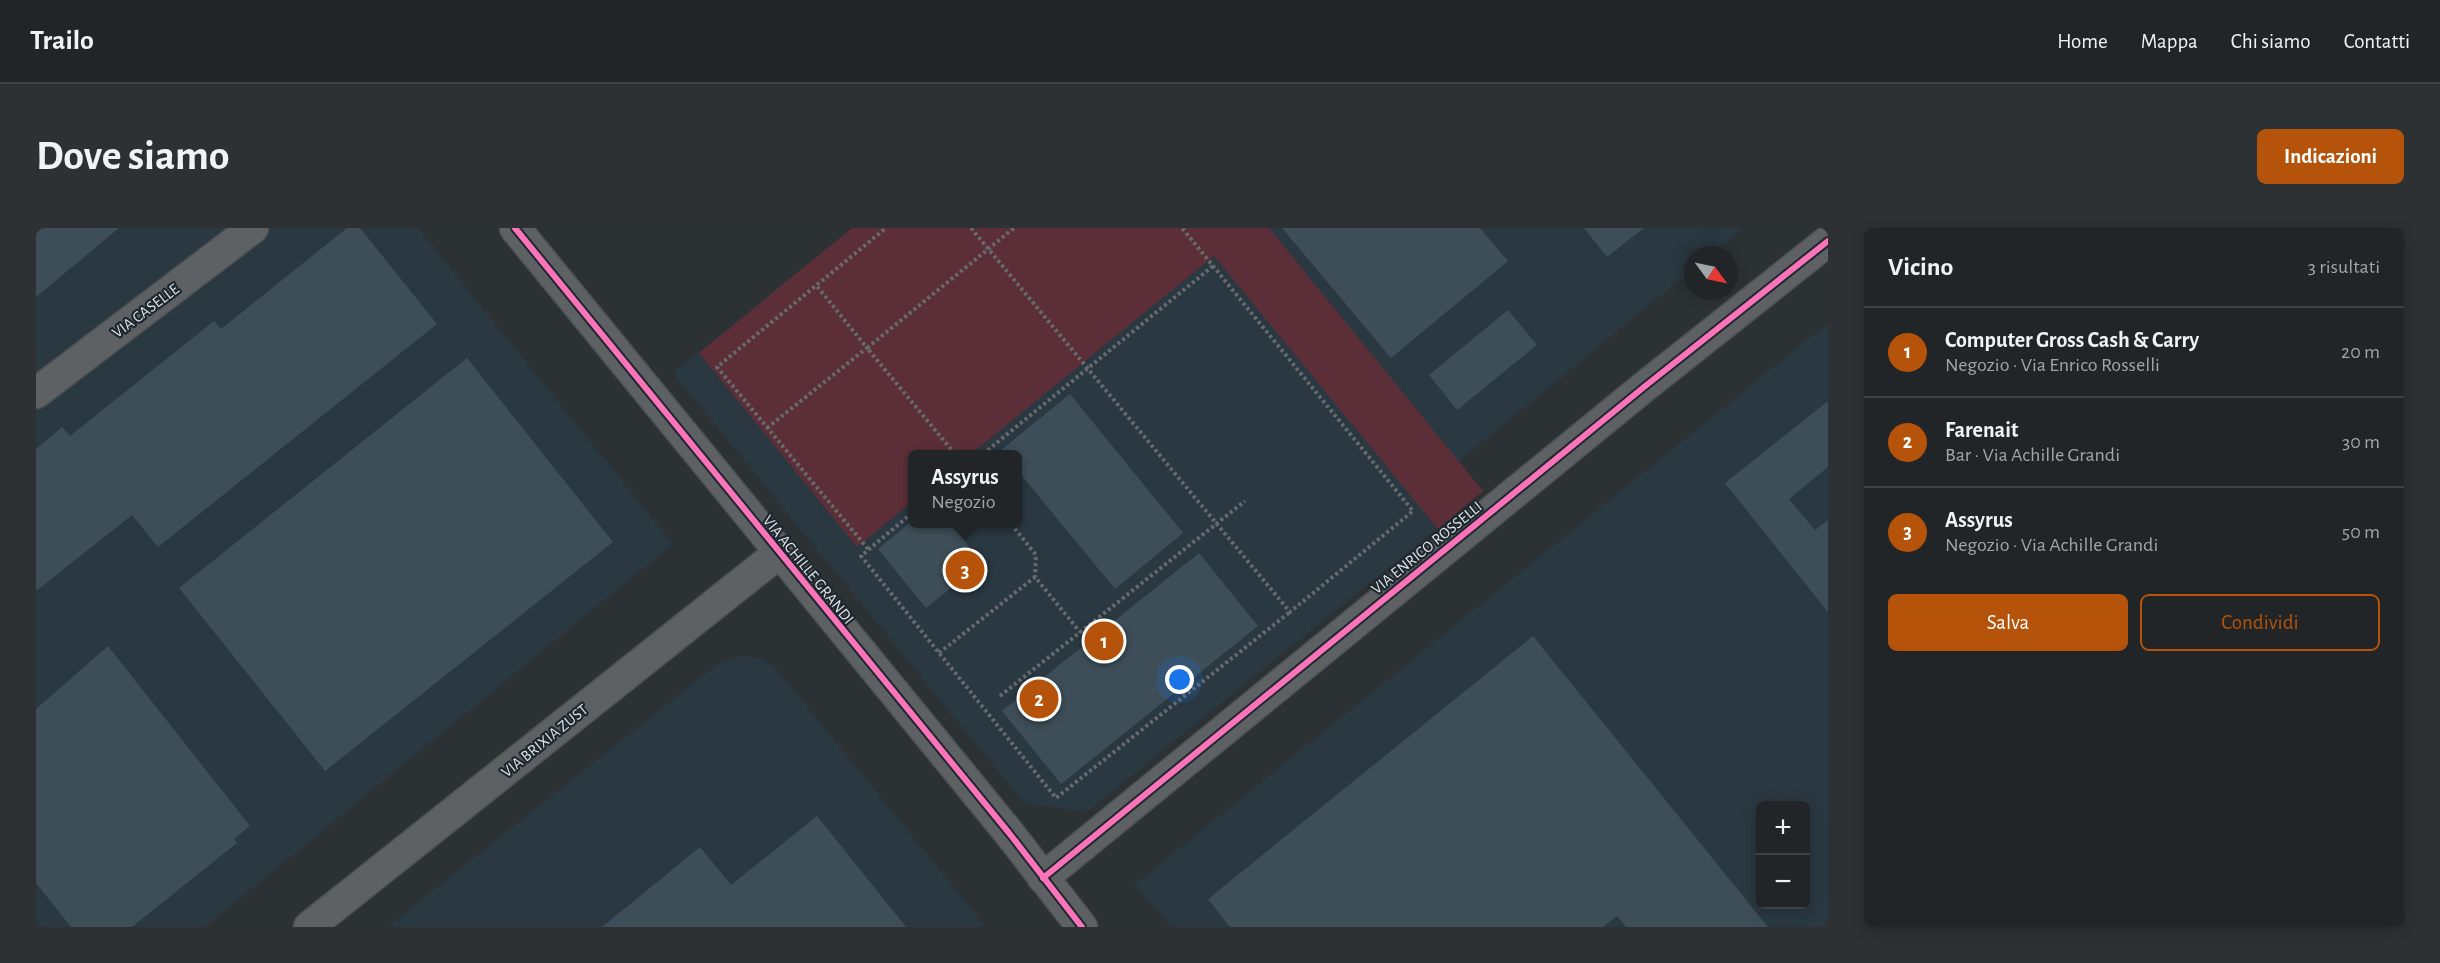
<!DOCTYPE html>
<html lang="it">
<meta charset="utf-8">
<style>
body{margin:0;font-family:"Alegreya Sans",sans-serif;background:#2d3133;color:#f1f3f6}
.controls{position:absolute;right:18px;bottom:18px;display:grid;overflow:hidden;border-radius:9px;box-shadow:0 3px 15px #0003}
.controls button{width:54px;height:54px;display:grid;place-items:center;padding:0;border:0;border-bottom:2px solid #3e4244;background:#212527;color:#f1f3f6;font:30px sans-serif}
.compass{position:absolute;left:1648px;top:18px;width:54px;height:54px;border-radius:50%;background:#212527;box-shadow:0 3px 15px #0003;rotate:123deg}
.you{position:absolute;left:1144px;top:452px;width:21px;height:21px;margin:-15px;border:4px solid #fff;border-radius:50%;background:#1a73e8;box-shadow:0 0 0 9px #1a73e833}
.badge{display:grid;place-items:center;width:39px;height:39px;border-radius:50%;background:#b45309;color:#fff;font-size:20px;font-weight:700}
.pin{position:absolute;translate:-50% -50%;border:3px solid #fff;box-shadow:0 2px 6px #0006}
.popup{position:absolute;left:872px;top:222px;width:114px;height:78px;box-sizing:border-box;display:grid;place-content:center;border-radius:9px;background:#212527;filter:drop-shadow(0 2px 4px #0005);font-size:20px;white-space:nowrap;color:#a2a5a7}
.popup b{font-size:22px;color:#f1f3f6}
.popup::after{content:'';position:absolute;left:50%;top:100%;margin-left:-12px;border:12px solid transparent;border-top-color:#212527}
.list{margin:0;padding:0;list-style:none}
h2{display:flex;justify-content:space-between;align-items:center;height:78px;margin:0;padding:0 24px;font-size:26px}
h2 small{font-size:20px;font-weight:400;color:#a2a5a7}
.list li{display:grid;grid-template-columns:39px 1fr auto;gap:18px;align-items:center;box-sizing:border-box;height:90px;padding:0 24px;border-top:2px solid #3e4244}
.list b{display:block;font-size:22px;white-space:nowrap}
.list p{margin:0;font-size:20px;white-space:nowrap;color:#a2a5a7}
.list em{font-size:20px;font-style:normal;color:#a2a5a7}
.actions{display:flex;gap:12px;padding:18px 24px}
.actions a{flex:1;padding:14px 0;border:2px solid #b45309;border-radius:9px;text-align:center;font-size:21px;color:#b45309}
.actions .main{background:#b45309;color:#fff}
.map{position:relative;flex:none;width:1792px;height:699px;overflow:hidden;border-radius:9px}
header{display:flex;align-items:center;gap:36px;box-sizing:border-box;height:84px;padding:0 30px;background:#212527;border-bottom:2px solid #3e4244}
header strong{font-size:28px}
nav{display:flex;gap:33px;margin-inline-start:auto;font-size:21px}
.intro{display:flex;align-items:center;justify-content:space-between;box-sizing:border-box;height:144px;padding:0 36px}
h1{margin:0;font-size:42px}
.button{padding:15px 27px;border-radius:9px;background:#b45309;color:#fff;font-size:21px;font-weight:700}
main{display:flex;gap:36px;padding:0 36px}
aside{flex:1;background:#212527;border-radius:9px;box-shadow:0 3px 15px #0003}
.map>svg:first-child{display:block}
.built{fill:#2a3841;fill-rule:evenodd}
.green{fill:#5c2f38}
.building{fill:#3e4e58}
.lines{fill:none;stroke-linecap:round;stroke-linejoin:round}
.minor-casing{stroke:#4a4e51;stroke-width:33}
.path{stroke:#666a6c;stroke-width:4;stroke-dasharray:3 3;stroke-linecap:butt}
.minor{stroke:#5d6163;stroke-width:30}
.cycleway-casing{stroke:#1f282e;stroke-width:10}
.cycleway{stroke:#fb73b8;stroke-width:6}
.labels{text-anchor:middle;stroke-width:4.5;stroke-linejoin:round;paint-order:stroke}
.street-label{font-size:16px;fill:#dfe5e9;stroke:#1f282e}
</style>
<header>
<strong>Trailo</strong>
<nav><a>Home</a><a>Mappa</a><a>Chi siamo</a><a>Contatti</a></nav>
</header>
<div class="intro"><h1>Dove siamo</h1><a class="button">Indicazioni</a></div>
<main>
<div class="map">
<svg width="1792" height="699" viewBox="0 0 1792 699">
<rect width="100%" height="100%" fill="#2c3134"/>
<path class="built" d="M0,0H382L637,316L169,699H0Z
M816,0H1707L1674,27H1657V41L1423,233L1447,263L1051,584L988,575L637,145ZM876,226H982V296H876Z
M1792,95V699H1135L1098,657ZM1724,578H1770V676H1724Z
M707,428L727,431L740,440L950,699H351L685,433Z"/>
<path class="green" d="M816,0H1233L1447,263L1402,301L1178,28L935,226H876V274L821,319L663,125Z"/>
<path class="building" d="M0,0H83L0,69Z
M311,0H324L401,96L122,319L96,287L0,363V221L26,199L34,208L178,93L185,101Z
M1246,0H1444L1472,33L1355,130Z
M1548,0H1608L1571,29Z
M1472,82L1501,117L1421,182L1393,147Z
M431,130L577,314L289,543L143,360Z
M1034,166L1147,305L1079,361L982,243V226H968L965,222Z
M1792,173V239L1753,271L1779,302L1792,292V384L1689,255Z
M876,293V296H915L946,335L890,380L842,321Z
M1163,325L1222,398L1025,556L966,483Z
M1497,408L1732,699H1590L1581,688L1567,699H1194L1172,671Z
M72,418L214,598L198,611L201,615L96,699H35L0,655V481Z
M781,588L870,699H566L664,619L695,657Z"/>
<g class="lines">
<defs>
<path id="minor" d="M479,0L973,605L1046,699
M0,165L217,0
M1007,650L1608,159L1792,13
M273,699L743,325"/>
</defs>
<use href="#minor" class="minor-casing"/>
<path class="path" d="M935,0L1254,384L1377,283L1146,0
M731,200L831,120L780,57
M919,226L831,120L978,0
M947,226L1177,38
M876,285L825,328L1020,570L1254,384
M975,296L1000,327L999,349
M832,321L681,139L850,0
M903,425L999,349L1044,404
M964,468L1209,273"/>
<use href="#minor" class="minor"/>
<defs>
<path id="cycleway" d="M479,0L973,605L1046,699
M1007,650L1608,159L1792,13"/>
</defs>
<use href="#cycleway" class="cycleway-casing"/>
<use href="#cycleway" class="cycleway"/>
</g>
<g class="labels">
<g class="street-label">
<text transform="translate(109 82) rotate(-37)" y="6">VIA CASELLE</text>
<text transform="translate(1390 319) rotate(-39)" y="6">VIA ENRICO ROSSELLI</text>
<text transform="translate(773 341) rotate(51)" y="6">VIA ACHILLE GRANDI</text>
<text transform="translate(508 512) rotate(-39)" y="6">VIA BRIXIA ZUST</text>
</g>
</g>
</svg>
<div class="controls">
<button>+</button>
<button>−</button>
</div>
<svg class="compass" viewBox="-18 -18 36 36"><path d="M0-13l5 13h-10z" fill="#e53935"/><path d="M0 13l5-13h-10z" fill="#a2a5a7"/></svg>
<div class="you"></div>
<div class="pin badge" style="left:1068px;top:413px">1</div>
<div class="pin badge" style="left:1003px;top:471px">2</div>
<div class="pin badge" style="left:929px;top:342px">3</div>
<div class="popup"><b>Assyrus</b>Negozio</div>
</div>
<aside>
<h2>Vicino<small>3 risultati</small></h2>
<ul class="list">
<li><span class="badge">1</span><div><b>Computer Gross Cash &amp; Carry</b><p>Negozio · Via Enrico Rosselli</p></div><em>20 m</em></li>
<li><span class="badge">2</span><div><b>Farenait</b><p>Bar · Via Achille Grandi</p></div><em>30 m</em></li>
<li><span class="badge">3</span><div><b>Assyrus</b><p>Negozio · Via Achille Grandi</p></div><em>50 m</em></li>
</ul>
<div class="actions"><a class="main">Salva</a><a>Condividi</a></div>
</aside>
</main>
